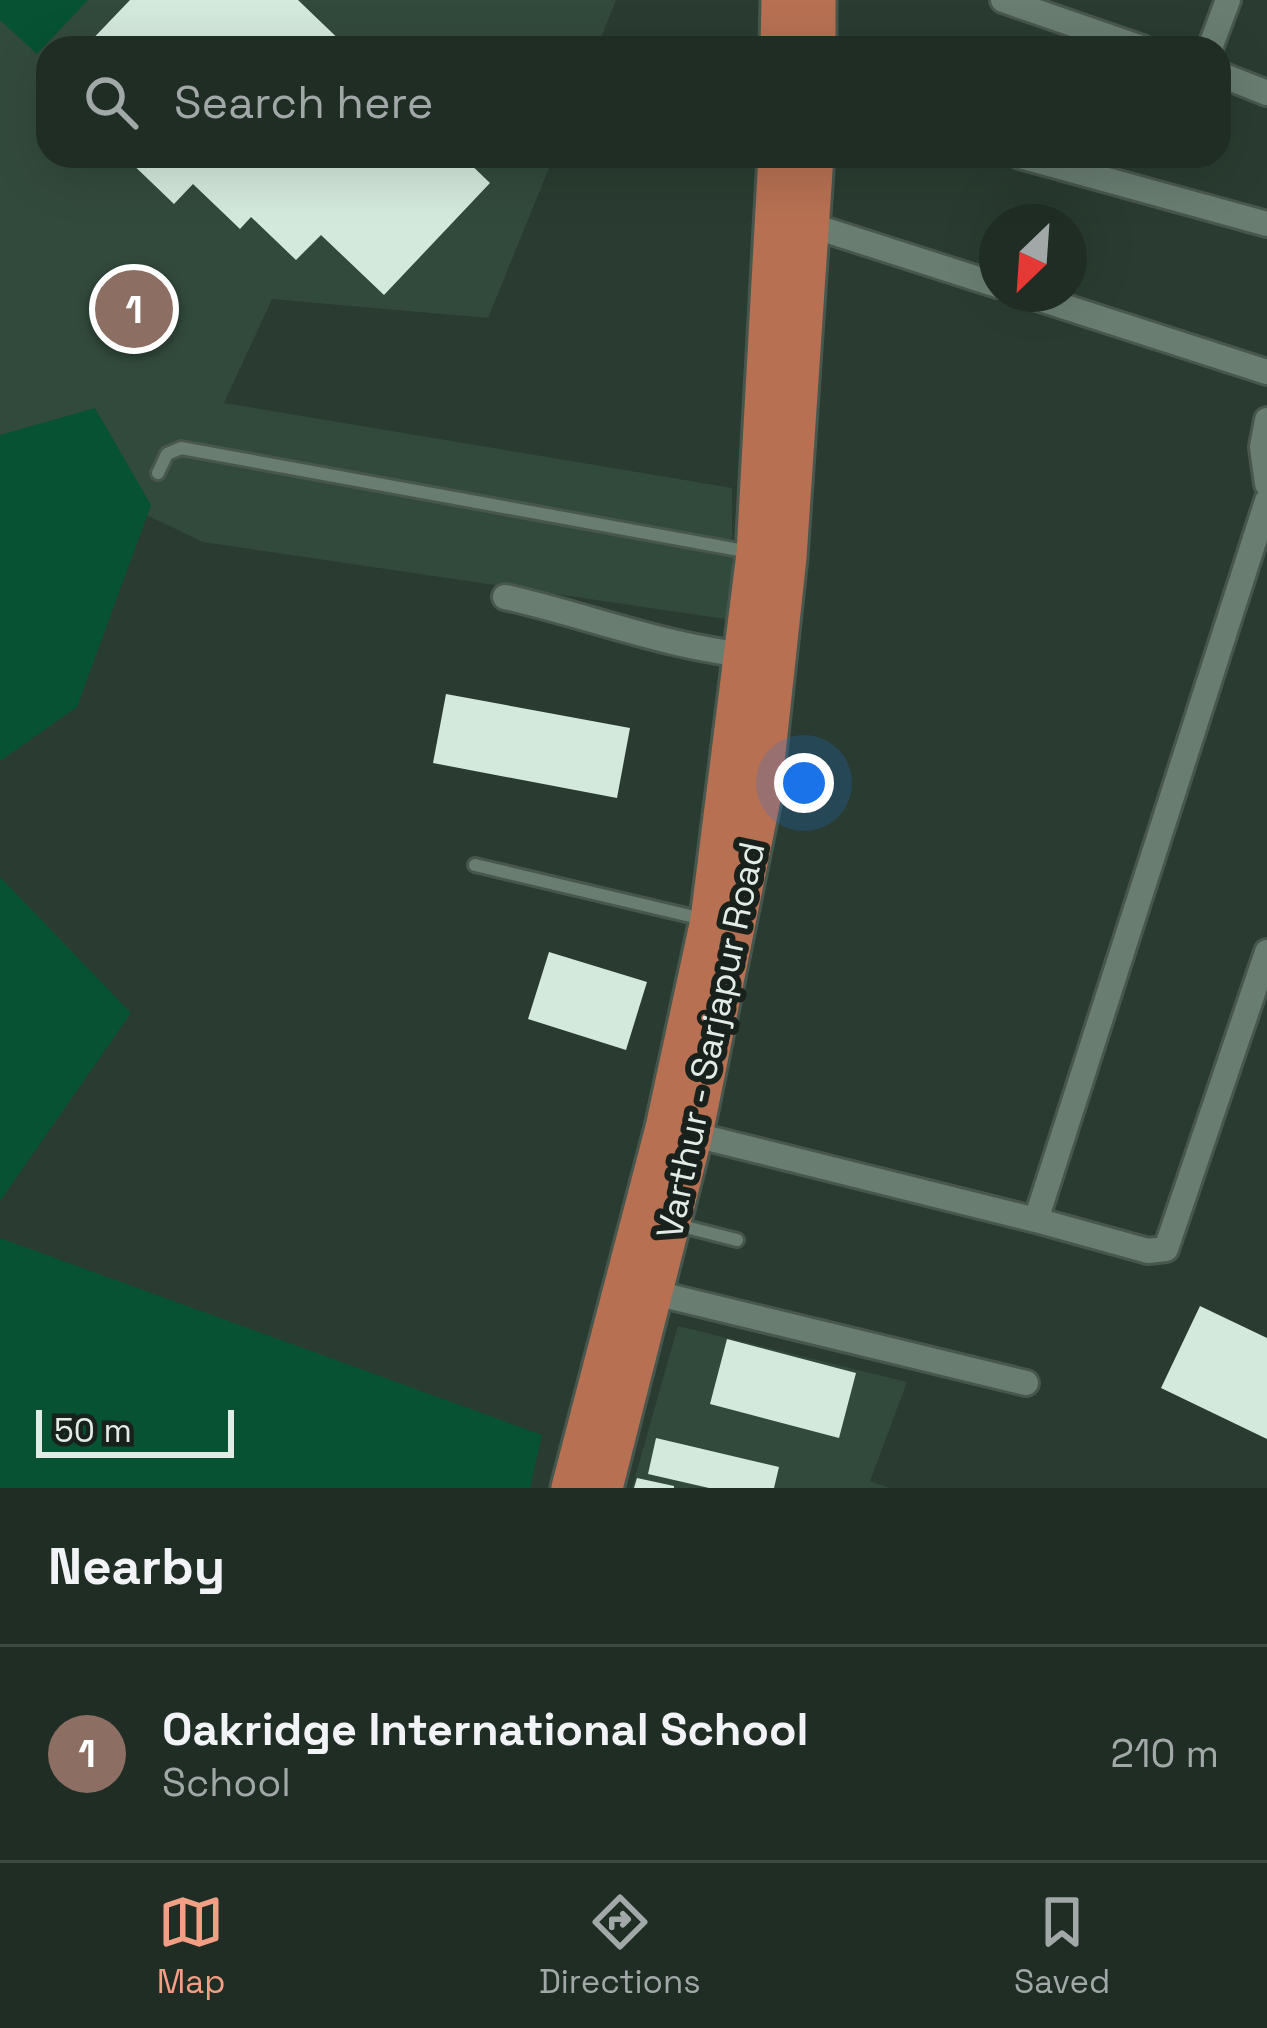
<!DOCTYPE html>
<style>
body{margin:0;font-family:"Space Grotesk",sans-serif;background:#2d3932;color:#f1f3f6}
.compass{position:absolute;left:979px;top:204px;width:108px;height:108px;border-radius:50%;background:#202d25;box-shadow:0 12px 48px #0002;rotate:205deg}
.scale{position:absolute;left:36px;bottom:30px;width:198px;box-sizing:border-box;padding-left:12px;border:6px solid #e2ece6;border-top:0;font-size:33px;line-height:42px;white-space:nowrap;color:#e2ece6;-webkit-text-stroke:9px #19211c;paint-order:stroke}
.you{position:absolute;left:804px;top:783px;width:42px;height:42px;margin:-30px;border:9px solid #fff;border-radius:50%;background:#1a73e8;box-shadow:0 0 0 18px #1a73e833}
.badge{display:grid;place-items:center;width:78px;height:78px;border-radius:50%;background:#f39f85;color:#fff;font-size:39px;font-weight:700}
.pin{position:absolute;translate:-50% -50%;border:6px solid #fff;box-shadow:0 3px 12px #0006}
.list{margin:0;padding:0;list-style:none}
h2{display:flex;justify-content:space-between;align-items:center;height:156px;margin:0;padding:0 48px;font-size:51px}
h2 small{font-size:39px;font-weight:400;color:#a2a8a7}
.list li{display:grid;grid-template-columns:78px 1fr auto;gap:36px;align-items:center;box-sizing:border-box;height:216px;padding:0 48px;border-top:3px solid #3d4942}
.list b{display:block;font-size:45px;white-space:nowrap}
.list p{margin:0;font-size:39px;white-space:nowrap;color:#a2a8a7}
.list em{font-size:39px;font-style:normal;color:#a2a8a7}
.icon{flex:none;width:66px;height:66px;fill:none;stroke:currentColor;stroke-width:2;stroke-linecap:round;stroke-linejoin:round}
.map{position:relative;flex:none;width:1267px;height:1488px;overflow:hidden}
.search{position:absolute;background:#202d25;box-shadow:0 12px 48px #0002;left:36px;right:36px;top:36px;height:132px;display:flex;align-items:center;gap:30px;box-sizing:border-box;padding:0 42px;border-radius:36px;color:#a2a8a7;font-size:45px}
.sheet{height:372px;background:#202d25}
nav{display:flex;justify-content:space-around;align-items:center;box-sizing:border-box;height:168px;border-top:3px solid #3d4942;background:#202d25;font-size:33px;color:#a2a8a7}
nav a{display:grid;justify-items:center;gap:6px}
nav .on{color:#f39f85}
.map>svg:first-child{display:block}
.built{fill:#324a3c}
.green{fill:#075233}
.building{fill:#d3e9db}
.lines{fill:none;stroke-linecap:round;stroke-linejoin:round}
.service-casing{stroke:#48574e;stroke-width:18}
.minor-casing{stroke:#48574e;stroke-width:30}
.primary-casing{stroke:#48574e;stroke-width:45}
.service{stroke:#697d71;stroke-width:12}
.minor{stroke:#697d71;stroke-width:24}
.primary{stroke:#b77052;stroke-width:39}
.labels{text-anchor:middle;stroke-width:12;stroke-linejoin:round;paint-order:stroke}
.street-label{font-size:36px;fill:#e2ece6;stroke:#19211c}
</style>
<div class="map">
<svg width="1267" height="1488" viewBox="0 0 1267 1488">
<rect width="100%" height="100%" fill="#2a3c31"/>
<path class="built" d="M0,0H616L597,48H48V156H554L488,318L272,299L224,403L732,488V620L203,542L0,445Z
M678,1326L907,1382L870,1481L889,1488H632Z"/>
<path class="green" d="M0,0H88L37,54L0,20Z
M95,408L151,505L77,707L0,761V435Z
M0,877L131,1013L0,1201Z
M0,1238L542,1435L530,1488H0Z"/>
<path class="building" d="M130,0H298L348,48H84Z
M124,156H462L490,183L384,295L321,235L296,260L251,217L240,229L193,184L174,204Z
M446,694L630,728L617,798L433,763Z
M549,952L647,982L626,1050L528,1019Z
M1200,1306L1267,1338V1439L1161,1388Z
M727,1339L856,1373L839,1438L710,1404Z
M656,1438L779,1467L774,1488H709L648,1474Z
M637,1478L674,1486V1488H634Z"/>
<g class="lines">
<defs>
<path id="service" d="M158,473L167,454L181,448L750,552
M475,865L703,919
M674,1224L737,1240"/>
<path id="minor" d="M1003,0L1142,48
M1210,48L1228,0
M1219,74L1267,93
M1020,156L1267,224
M813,226L997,285
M1025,294L1267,372
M1267,420L1262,447L1267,484
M1267,501L1036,1220L1148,1251L1166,1249L1267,952
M505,597C590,616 670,649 757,656
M683,1132L1036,1220
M655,1293L1026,1383"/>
<path id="primary" d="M780,48L781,0
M816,48V0
M571,1488L665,1128L710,920L756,554L778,156
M603,1488L693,1134L761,799L787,557L814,156"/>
</defs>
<use href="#service" class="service-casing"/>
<use href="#minor" class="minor-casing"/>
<use href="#primary" class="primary-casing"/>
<use href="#service" class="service"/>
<use href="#minor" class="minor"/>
<use href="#primary" class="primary"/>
</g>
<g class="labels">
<g class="street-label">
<text transform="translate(710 1040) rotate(-78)" y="13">Varthur - Sarjapur Road</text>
</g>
</g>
</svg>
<svg class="compass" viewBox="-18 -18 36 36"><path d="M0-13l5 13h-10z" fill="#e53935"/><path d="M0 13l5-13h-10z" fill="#a2a8a7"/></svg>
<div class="scale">50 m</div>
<div class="you"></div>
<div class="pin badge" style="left:134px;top:309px;background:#8d6e63">1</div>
<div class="search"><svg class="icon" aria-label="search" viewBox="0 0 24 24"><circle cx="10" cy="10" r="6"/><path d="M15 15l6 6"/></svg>Search here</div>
</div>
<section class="sheet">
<h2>Nearby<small></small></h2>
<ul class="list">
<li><span class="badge" style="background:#8d6e63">1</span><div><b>Oakridge International School</b><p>School</p></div><em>210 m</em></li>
</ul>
</section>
<nav>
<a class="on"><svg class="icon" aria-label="map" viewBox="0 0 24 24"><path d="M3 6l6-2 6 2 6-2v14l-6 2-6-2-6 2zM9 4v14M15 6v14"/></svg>Map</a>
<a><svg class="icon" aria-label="directions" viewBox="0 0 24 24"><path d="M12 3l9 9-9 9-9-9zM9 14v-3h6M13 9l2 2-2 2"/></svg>Directions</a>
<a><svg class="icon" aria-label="saved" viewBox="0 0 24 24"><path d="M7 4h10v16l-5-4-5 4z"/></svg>Saved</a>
</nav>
